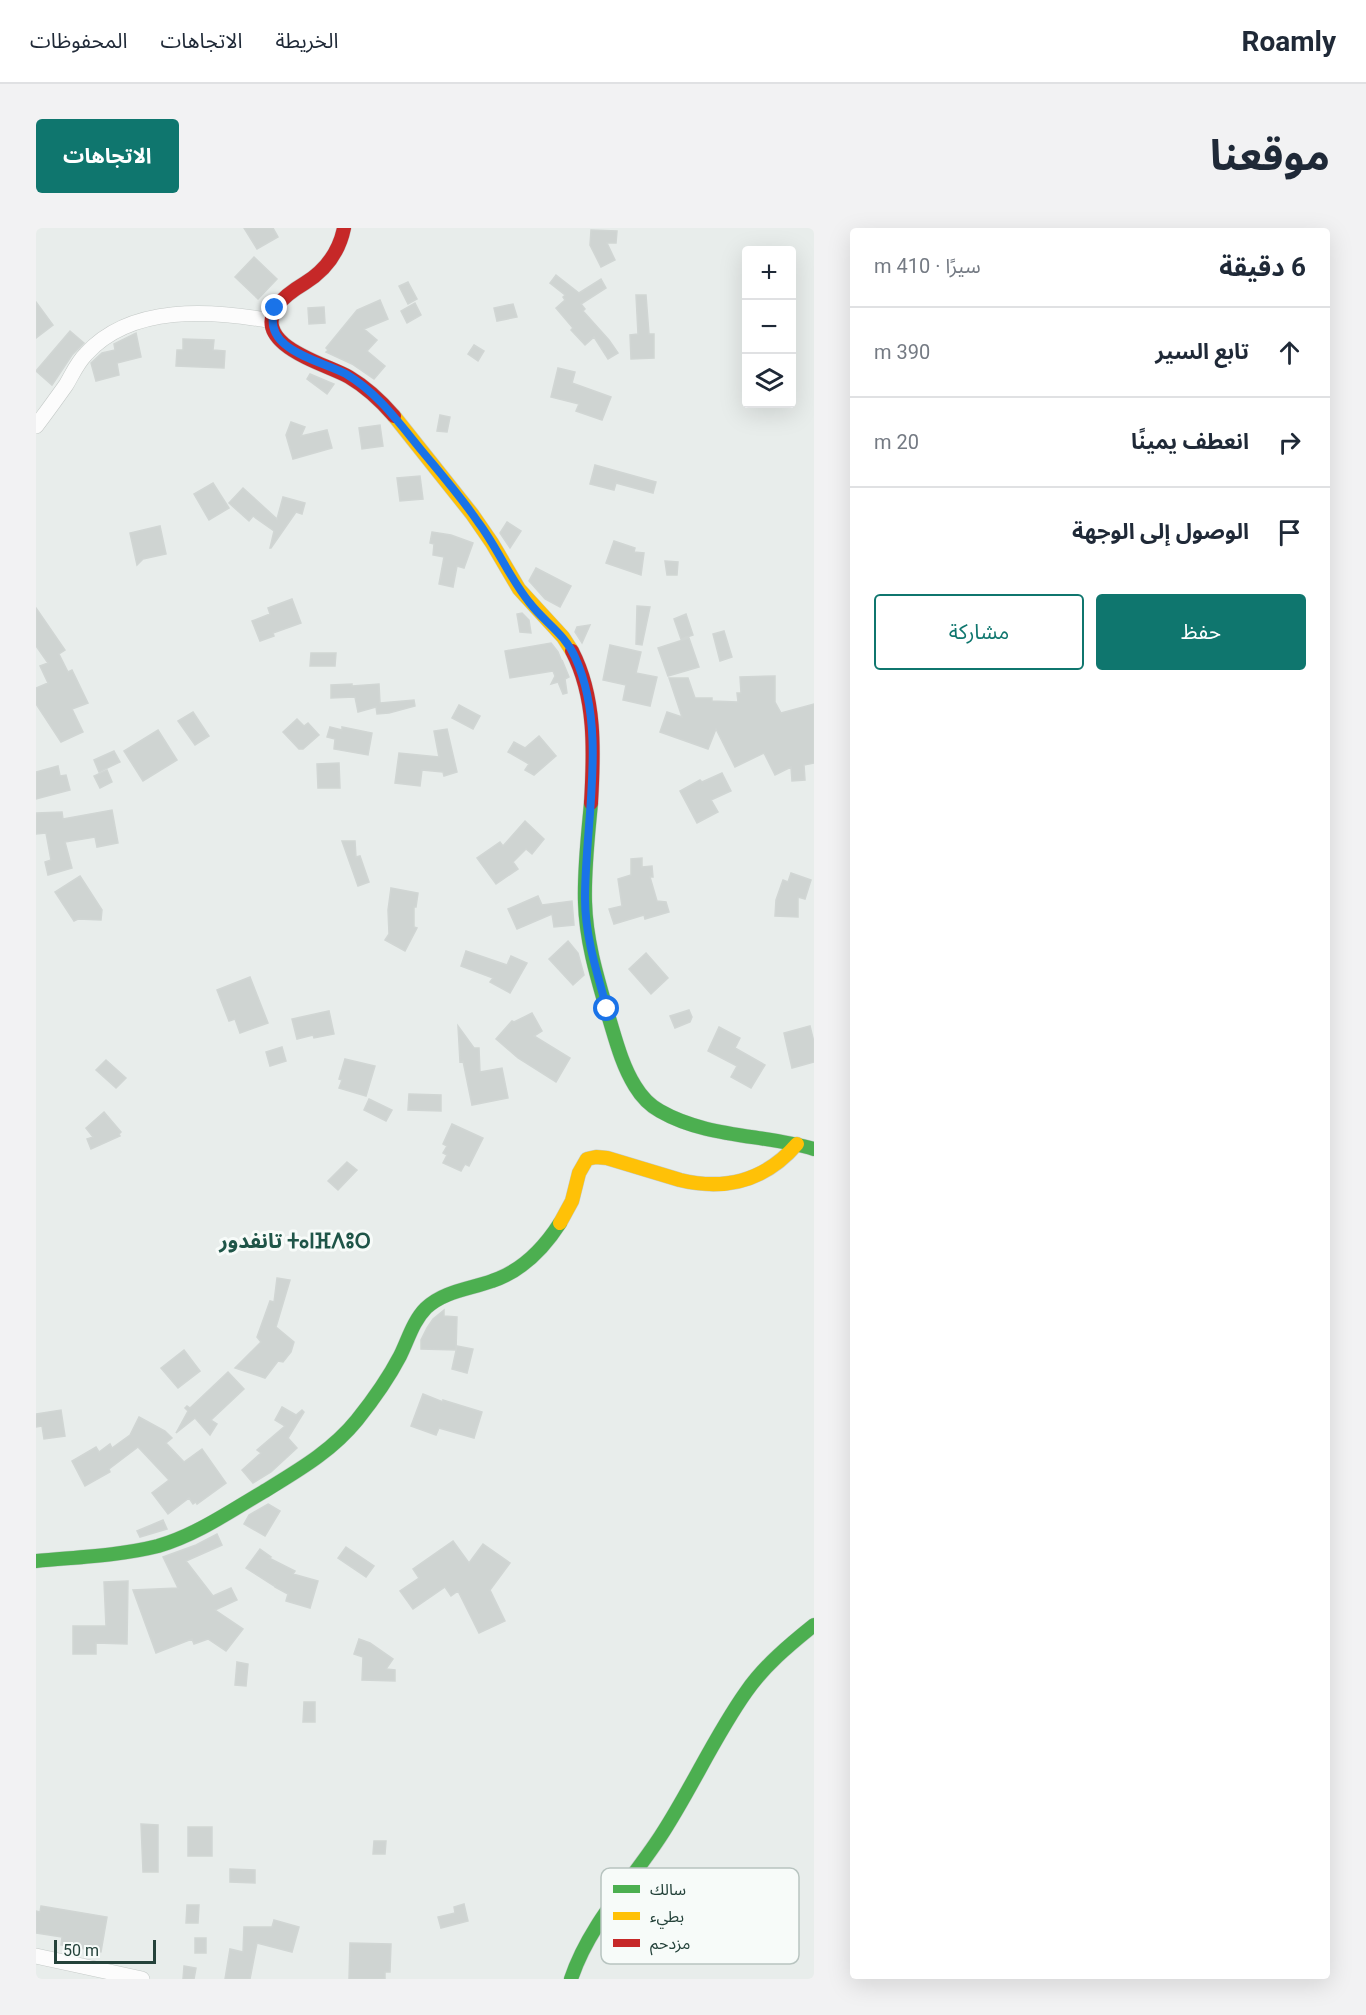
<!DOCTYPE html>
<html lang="ar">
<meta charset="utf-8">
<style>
body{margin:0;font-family:Roboto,"Noto Sans Arabic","Noto Sans Tifinagh",sans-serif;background:#f2f2f3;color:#1f2937;direction:rtl}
.controls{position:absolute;right:18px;top:18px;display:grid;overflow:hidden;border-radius:6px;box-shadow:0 6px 24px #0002}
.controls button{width:54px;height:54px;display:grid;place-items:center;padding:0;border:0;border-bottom:2px solid #e0e1e3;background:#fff;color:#1f2937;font:30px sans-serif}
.scale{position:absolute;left:18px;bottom:15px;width:102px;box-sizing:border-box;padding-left:6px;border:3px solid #24423a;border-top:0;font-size:16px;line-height:21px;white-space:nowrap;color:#24423a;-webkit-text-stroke:4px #f7fbf9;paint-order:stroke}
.stop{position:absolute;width:18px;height:18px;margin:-14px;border:4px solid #1a73e8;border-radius:50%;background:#fff}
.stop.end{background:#1a73e8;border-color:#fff;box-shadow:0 2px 6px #0008}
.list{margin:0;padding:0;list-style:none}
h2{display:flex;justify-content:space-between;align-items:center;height:78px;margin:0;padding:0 24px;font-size:26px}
h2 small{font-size:20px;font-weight:400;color:#747a83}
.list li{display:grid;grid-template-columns:39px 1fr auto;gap:18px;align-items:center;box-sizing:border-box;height:90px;padding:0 24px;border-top:2px solid #e0e1e3}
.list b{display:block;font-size:22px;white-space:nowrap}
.list em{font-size:20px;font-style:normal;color:#747a83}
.actions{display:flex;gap:12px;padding:18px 24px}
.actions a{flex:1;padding:14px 0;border:2px solid #0f766e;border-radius:6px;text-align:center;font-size:21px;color:#0f766e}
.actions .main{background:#0f766e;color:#fff}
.icon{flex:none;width:33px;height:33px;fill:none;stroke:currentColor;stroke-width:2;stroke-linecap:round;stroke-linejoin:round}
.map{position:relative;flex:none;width:778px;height:1751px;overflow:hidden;direction:ltr;border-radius:6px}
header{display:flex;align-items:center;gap:36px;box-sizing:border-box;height:84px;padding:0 30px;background:#fff;border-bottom:2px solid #e0e1e3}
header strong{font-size:28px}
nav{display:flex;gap:33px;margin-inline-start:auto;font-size:21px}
.intro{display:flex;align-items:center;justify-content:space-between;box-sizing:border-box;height:144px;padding:0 36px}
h1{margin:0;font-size:42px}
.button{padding:15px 27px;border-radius:6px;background:#0f766e;color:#fff;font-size:21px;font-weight:700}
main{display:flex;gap:36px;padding:0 36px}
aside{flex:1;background:#fff;border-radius:6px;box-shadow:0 6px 24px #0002}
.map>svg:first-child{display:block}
.building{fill:#cfd4d2;stroke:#d1d6d4;stroke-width:1.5}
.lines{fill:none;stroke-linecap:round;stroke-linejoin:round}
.street-casing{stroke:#c5cac8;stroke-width:16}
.fast-casing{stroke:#c3cbc8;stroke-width:15}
.slow-casing{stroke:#c3cbc8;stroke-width:15}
.jam-casing{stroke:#c3cbc8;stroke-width:15}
.street{stroke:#fcfcfc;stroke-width:15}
.fast{stroke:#4caf50;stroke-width:14}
.slow{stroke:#ffc107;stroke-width:14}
.jam{stroke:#c62828;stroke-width:14}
.route{stroke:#1a73e8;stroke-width:8}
.labels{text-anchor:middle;stroke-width:6;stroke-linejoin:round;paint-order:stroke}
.quarter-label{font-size:21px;font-weight:bold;fill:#1f5548;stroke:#f7fbf9}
.key{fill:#f7fbf9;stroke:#b8c4c0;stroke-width:1.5}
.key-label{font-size:16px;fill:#24423a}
</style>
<header>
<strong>Roamly</strong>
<nav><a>الخريطة</a><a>الاتجاهات</a><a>المحفوظات</a></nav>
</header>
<div class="intro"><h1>موقعنا</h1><a class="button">الاتجاهات</a></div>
<main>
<aside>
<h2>6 دقيقة<small>سيرًا · 410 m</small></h2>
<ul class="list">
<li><svg class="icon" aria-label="ahead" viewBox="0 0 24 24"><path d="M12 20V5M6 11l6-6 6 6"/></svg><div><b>تابع السير</b></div><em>390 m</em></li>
<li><svg class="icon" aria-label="right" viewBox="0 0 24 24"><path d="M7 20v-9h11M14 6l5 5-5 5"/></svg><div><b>انعطف يمينًا</b></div><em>20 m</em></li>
<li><svg class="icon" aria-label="arrive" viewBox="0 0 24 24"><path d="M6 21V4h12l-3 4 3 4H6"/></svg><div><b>الوصول إلى الوجهة</b></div></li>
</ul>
<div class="actions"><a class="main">حفظ</a><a>مشاركة</a></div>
</aside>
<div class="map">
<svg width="778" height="1751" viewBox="0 0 778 1751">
<rect width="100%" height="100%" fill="#e8edeb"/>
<path class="building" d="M208,0H237L242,9L221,21Z
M555,2L581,3L580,15H571L579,32L565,39L554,17Z
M218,29L241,51L222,71L199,49Z
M520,47L543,65L565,51L570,60L545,76L549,81L547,83L573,112L582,125L572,131L558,109L549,117L535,102L537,100L520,80L529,72L527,69L529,67L514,55Z
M372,54L381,71L372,76L363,58Z
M600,67H610L613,106H618V130L595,131L594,107L602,106Z
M344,72L352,91L328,101L341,112L331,123L349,138L338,151L316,136L290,124L292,122L290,120L321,82Z
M0,74L17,97L0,110Z
M379,75L385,87L371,95L365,83Z
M477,76L481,89L461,93L458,80Z
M288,79L289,95L273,96L272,80Z
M34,103L48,115L36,127L16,157L0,143Z
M100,105L105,129L81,135L83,147L60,153L55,135L66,125L79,122L78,116Z
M147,111L178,112L177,122L189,123L188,140L140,138L141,122H147Z
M438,117L448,123L442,133L432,126Z
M522,140L539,144L536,155L575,169L566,192L540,183L543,176L515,169Z
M274,146L298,156L291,166L271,151Z
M404,187L414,189L411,204L401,203Z
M255,194L269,199L265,208L291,202L296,220L257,231L250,207Z
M344,197L347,218L326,221L323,200Z
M559,237L620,254L617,265L580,255L578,262L554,256Z
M384,248L387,271L364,273L361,250Z
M177,255L193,280L173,292L158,266Z
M207,260L241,291L247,269L269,275L266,286L260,284L235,320H234L238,303L217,288L213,293L193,275Z
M471,294L485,303L474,320L464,305Z
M124,298L130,326L107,331L101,337L94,305Z
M396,304L415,307L437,315L428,340L421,338L417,359L403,356L408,329L397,327L398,316L394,315Z
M578,313L599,320L598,324L608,325L605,347L570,335Z
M629,333L642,334L641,347H631Z
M500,340L535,358L524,379L509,371L493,353Z
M256,371L265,395L237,405L238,408L224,413L216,393L234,386L232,380Z
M601,378L614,379L606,417L600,416Z
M0,380L29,422L23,426L32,444L36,442L52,475L36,481L47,504L25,514L0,476V460L12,455L4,438L12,435L0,418Z
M486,385L493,392L495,405L484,404L481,386Z
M650,386L657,407L645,411L638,391Z
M554,397L546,415L539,404L541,399Z
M688,403L696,429L684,433L677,406Z
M653,410L663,439L632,448L622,420Z
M515,415L522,424L526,434V432L533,449L529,451L531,465L527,466L522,454L515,456L519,448L517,443L474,450L469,423Z
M574,417L605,424L600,445L621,449L614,478L587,472L590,457L567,452Z
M275,425H300L299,438H274Z
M739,448V474L745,485L778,476V535L768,537L769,552L756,553L755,539L739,547L728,525L699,539L680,501L672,521L624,504L631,484L646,489L633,450H652L659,470H676V473L702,474L701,465H705L704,449Z
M316,456V458L343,456L344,475L378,472L379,478L353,485L341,486L340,479L322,484L319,469L295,470V457Z
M423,477L444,488L437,501L416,490Z
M157,484L173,508L159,517L142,493Z
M261,491L268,498L272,495L283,507L267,521H263L247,504Z
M294,499L306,502V499L336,505L332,527L298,521L299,511L291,509Z
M411,501L421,544L408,548L407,544L386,542L384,558L359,555L363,525L403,529L398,503Z
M122,502L141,532L107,553L88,523Z
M503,508L520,528L498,547L489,542L493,536L472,524L478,514L489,520Z
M78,523L84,534L63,544L58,532Z
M303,535L304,560H282L281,536Z
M22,538L24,548L30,547L34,562L0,571V544Z
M71,542L76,554L64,560L58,548Z
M686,545L695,563L675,572L682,584L661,595L644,563L664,552L666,554Z
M76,582L82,615L61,619L59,609L29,614L36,640L12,647L9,634L15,632L10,605L0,606V585L26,584L27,591Z
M489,593L508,611L496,626L490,621L477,634L482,641L460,656L441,630L464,614L467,618Z
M306,613H319L320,629L324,628L333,654L322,658Z
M606,630V639L616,638L617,649H614L621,673L630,674L633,684L609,691L608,687L578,696L573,681L586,678L582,651L595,647V631Z
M755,645L775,652L769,671L762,669V689L739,688L740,672L747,652L752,654Z
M44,648L66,682L65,692L42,691L38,693L19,664Z
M355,660L382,665L380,679H378V699L381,700L369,723L349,712L353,706L352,682Z
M502,668L506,677L536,673L538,697L518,699L516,686L481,701L472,681Z
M532,713L542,725L548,747L537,757L513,731Z
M430,723L471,737L475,728L491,735L474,765L454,754L457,750L425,738Z
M610,725L632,750L615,766L593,741Z
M214,749L232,795L204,805L199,791L193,793L181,762Z
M653,782L656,789L654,794L639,800L634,788Z
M293,783L298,806L278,810L277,807L261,811L256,791Z
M496,785L506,803L498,808L534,830L520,854L482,830L460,811L476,793L478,794Z
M422,798L438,820H443L444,844L466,840L472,870L436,877L427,833L424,834Z
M774,798L778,814V834L756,840L748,805Z
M683,799L704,810L699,820L729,837L715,860L695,849L701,838L672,823Z
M246,819L250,833L234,838L230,824Z
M309,831L339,838L330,868L303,860L306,852L303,851Z
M70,832L90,850L80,860L60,842Z
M373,866L405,867V883L372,882Z
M333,871L356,882L350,893L328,882Z
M68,884L85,904L83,906L84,908L55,921L51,911L57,909L50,900Z
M416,896L447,910L433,938L429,936L425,943L407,935L411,927L407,925L411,918L407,916Z
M311,934L321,942L302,962L292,953Z
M241,1050L254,1052L240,1099L258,1114L255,1124L247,1134L242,1133L229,1150L199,1140L225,1114L221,1109L234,1073L238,1074Z
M408,1082V1088L421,1089L420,1122L385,1121V1112L391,1100L397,1091Z
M421,1118L437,1121L431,1145L416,1141Z
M148,1122L164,1143L142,1160L125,1140Z
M192,1144L208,1161L175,1192L181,1196L174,1207L159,1190L140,1205L152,1183L149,1180L151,1178L154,1180Z
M387,1166L407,1174V1172L446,1184L438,1210L403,1200L400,1207L375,1198Z
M246,1179L260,1187L266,1182L268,1184L252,1210L261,1220L235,1244L217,1255L206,1242L225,1225L221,1222L249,1198L239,1192Z
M25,1182L29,1208L8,1211L6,1198L0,1199V1186Z
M103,1189L129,1203L136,1210L130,1215L148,1234L166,1221L190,1255L161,1276L160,1274L157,1276L153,1270L132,1286L116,1265L133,1252L102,1219L73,1241L74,1244L49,1258L36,1233L60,1219L63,1224L74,1216L76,1220L94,1207Z
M232,1276L244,1283L229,1308L208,1296L213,1287Z
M127,1292L131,1301L104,1309L101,1303Z
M181,1306L186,1317L150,1333L177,1368L195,1360L201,1372L179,1382L207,1401L190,1423L172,1411L158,1416L156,1411L120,1425L97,1362L142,1360L127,1329L160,1317Z
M417,1313L433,1335L447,1316L474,1335L454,1362L469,1393L443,1405L422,1363L415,1368L409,1359L377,1381L364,1363L383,1350L377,1341Z
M310,1319L338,1338L330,1349L302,1330Z
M224,1321L235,1329L233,1330L259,1343L257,1346L282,1353L274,1380L250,1373L252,1366L239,1359V1356L238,1358L210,1340Z
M92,1353L91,1416L60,1415V1426H37V1398H70L68,1354Z
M323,1411L334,1415L357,1431L350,1441L359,1442V1453L326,1452L327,1429L318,1426Z
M201,1434L212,1436L210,1458L199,1457Z
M268,1474H279V1494H267Z
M105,1596L122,1597V1644H107Z
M152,1599H176V1628H152Z
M338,1613H350L349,1626H337Z
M194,1641L219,1642V1655L194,1654Z
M428,1676L432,1693L405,1700L402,1689L419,1685L418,1679Z
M151,1677H163L162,1695H150Z
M5,1678L71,1689L65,1724L25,1717L26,1709L0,1705V1683L4,1684Z
M238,1692L263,1699L256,1724L221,1715L214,1751H189L194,1721L207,1724L208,1699H236Z
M159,1710H170V1725H159Z
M314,1715L355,1716L354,1744H349V1751H313Z
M148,1738L160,1740L158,1751H147Z"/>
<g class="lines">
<defs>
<path id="street" d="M0,198C10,185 20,171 30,157C36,147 41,135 50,126C95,76 176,82 236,93
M0,1728L106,1751"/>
<path id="fast" d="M555,575C552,608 548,641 549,674C550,714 562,752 573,790C580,813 586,837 599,858C605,868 613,877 624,883C671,910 727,906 778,921
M0,1333C41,1329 82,1328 122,1318C160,1307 193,1284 227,1264C261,1243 295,1224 321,1192C337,1172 352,1151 364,1128C372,1112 377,1093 390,1080C408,1063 434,1061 456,1053C486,1043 508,1020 524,995
M535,1751C553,1697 593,1656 624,1609C655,1562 678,1509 710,1464C728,1438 753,1417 778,1397"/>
<path id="slow" d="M358,188L436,286L456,315L483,361L527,409L536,423
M524,995L536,973L543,945L551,931L560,929L571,930L644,952C690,963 730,952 761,916"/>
<path id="jam" d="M308,0C303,24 290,42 269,55C259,61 248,68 241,78C215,118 291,136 313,149C330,159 345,173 358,188
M536,423C560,469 558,524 555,575"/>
</defs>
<use href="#street" class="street-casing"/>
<use href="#fast" class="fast-casing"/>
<use href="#slow" class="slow-casing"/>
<use href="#jam" class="jam-casing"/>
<use href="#street" class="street"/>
<use href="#fast" class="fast"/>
<use href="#slow" class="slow"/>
<use href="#jam" class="jam"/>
</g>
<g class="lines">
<path class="route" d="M239,80C224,122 284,132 310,146C342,165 363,195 386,223C405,246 425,269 442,294C461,319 473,349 493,374C508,394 529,406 539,429C572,501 549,593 549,670C549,708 561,745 571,781"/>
</g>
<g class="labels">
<g class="quarter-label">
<text x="259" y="1020">تانفدور ⵜⴰⵏⴼⴷⵓⵔ</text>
</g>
</g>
<rect x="565" y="1640" width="198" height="96" rx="9" class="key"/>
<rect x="577" y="1657" width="27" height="8" fill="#4caf50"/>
<rect x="577" y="1684" width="27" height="8" fill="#ffc107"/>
<rect x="577" y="1711" width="27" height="8" fill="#c62828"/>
<g class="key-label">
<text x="614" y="1667">سالك</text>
<text x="614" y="1694">بطيء</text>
<text x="614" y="1721">مزدحم</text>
</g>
</svg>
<div class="controls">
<button>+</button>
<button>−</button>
<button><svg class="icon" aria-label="layers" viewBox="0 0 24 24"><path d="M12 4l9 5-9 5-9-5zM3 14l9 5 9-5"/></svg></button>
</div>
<div class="scale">50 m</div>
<div class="stop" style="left:571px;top:781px"></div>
<div class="stop end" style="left:239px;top:80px"></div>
</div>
</main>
